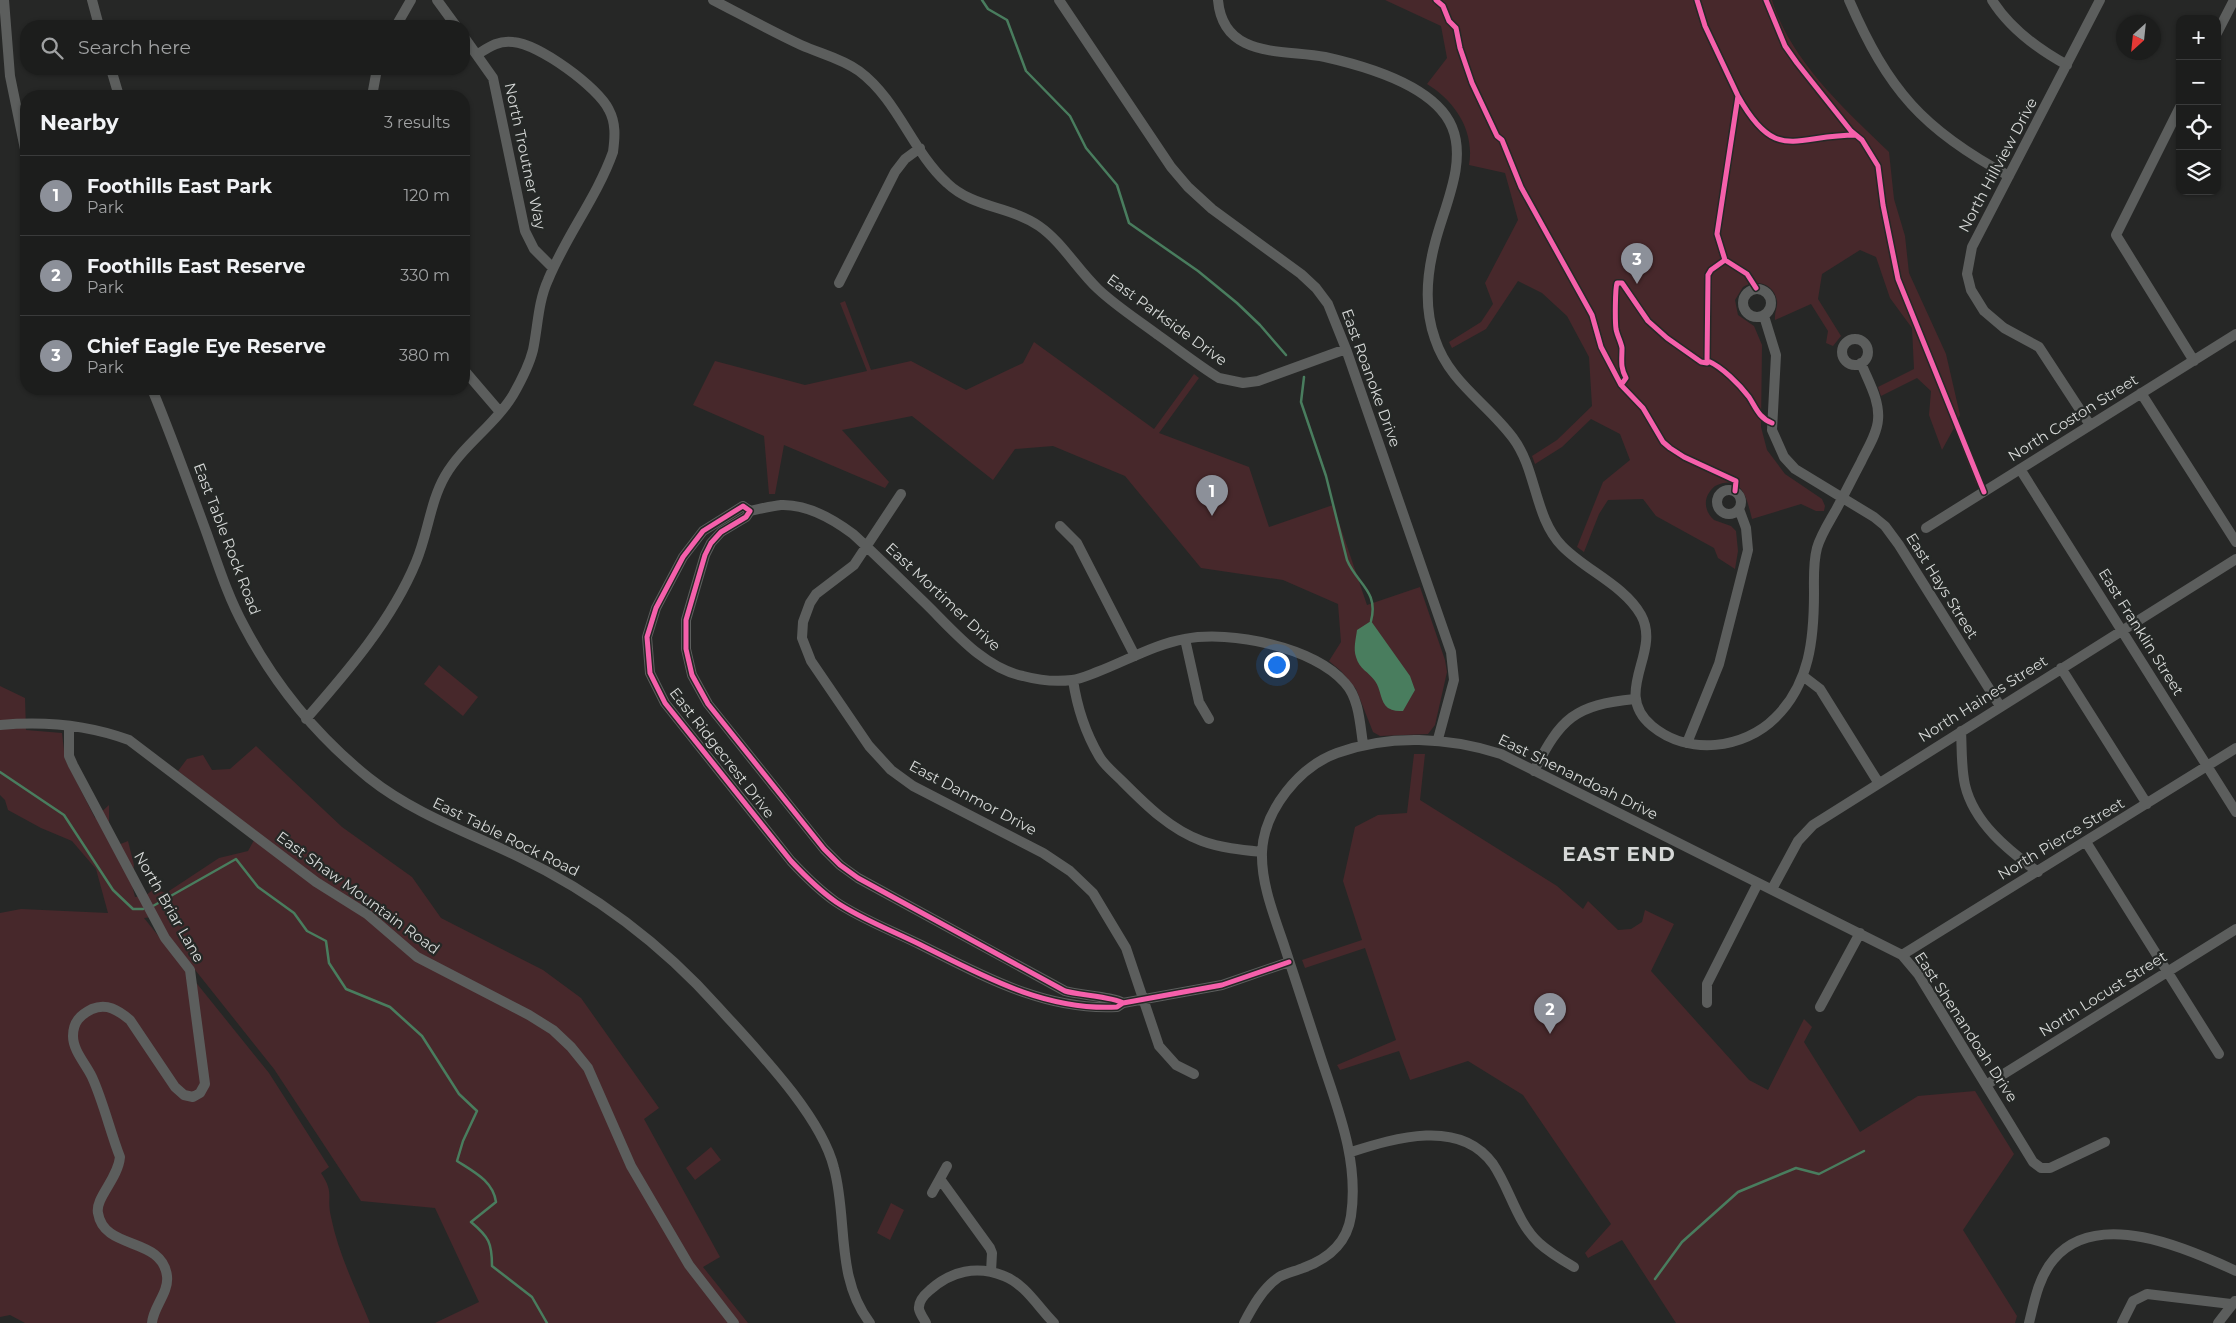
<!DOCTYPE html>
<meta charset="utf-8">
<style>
body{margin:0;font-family:Montserrat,sans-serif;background:#292a29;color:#f1f3f6}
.controls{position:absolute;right:15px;top:15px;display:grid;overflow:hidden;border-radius:10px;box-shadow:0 1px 4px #0004}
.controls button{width:45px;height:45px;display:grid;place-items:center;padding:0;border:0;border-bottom:1px solid #3a3b3b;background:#1c1d1c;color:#f1f3f6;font:25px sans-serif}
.compass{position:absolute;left:2116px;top:15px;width:45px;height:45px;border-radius:50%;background:#1c1d1c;box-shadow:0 1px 4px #0004;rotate:207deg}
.you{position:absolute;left:1276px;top:664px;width:18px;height:18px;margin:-12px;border:4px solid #fff;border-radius:50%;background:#1a73e8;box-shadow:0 0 0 8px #1a73e833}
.badge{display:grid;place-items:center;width:32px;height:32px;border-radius:50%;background:#8c9099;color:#fff;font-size:16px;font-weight:700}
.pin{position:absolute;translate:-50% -41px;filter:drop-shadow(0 1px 2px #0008)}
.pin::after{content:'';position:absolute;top:26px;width:18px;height:15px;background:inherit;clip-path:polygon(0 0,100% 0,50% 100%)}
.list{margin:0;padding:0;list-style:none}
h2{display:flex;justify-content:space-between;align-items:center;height:65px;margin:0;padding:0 20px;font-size:21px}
h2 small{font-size:16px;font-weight:400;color:#a0a2a3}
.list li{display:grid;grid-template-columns:32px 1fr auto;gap:15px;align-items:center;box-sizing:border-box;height:80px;padding:0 20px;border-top:1px solid #3a3b3b}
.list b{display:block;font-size:19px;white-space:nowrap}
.list p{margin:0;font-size:16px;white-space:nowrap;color:#a0a2a3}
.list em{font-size:16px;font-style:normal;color:#a0a2a3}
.icon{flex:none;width:28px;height:28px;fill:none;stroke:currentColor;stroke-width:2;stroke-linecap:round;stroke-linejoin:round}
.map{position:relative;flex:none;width:2236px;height:1323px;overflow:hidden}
.search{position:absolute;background:#1c1d1c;box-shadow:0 1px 4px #0004;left:20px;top:20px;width:450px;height:55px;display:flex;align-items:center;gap:12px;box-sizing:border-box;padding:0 18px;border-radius:20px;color:#a0a2a3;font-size:19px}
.panel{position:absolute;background:#1c1d1c;box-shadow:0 1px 4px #0004;left:20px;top:90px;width:450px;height:305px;border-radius:20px}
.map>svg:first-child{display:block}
.green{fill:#47282b}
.water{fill:#497d5e}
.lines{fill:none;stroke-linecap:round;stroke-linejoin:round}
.stream{stroke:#497d5e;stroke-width:2.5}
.minor{stroke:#5c5e5d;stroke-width:10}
.cycleway-casing{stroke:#252826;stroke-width:8}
.cycleway{stroke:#f560ab;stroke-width:5}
.labels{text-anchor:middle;stroke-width:4.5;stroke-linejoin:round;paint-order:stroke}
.street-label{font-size:15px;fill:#d6d8d7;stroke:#252826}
.district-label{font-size:20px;font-weight:bold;letter-spacing:1px;fill:#d6d8d7;stroke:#252826}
</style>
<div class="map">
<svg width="2236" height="1323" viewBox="0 0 2236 1323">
<rect width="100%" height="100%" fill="#262726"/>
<path class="green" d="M1385,0H1772C1790,60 1845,110 1889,152L1894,199L1905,236L1909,273L1946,354L1960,415L1957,421L1978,473L1983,480L1976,484L1954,428L1942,450L1929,415L1931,391L1917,378L1881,396L1878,387L1914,369L1912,328L1890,298L1876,257L1860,250L1822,274L1818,299L1841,336L1833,346L1826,343L1828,331L1811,304L1775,320C1774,313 1778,307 1777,301C1774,283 1756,279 1743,287L1735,300L1738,315L1754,326L1762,345L1761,427L1767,450L1785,474L1822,499L1825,506L1824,511H1816L1801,504L1752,519C1747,500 1743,473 1715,486C1703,496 1703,510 1714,520L1731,526L1736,531L1738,551L1735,569L1718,558L1714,548L1656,516L1643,499L1608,500L1599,514L1584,552L1577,547L1603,482L1630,460L1620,434L1591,419L1562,447L1535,464L1532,456L1557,440L1592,406L1589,357L1567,316L1542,293L1518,281L1486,329L1452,348L1449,342L1481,322L1493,304L1485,283L1518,220L1505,173L1469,165C1475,131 1455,101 1427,84L1447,58L1441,26Z
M845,301L871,370L911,361L966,390L1023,363L1034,342L1154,429L1194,374L1199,378L1159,433L1249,467L1269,527L1333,505L1367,605L1420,587L1445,660L1447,672L1435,725L1428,734L1380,736L1373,732L1356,689L1341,671L1329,661L1341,642L1338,604L1283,580L1201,568L1125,476L1053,446L1015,449L993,480L912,416L842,430L889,482L885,488L784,445L775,494H769L764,436L693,405L715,361L805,385L867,371L840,303Z
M439,665L478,697L463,716L424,684Z
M0,686L25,698L26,730L62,733L65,759L95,818L109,805V841L113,847L128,841L134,865L132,885L135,897L145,896L154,889L166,893L219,858L248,851L258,833L178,771L187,759L203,755L212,770L230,769L256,746L342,827L412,877L441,918L543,970L581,998L659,1108L644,1119L720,1257L703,1267L748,1323H435L479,1302L435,1208L361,1201L274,1069L153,917L144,918L269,1073L329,1167L321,1173C335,1194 326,1196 331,1217C338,1253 356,1289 370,1323H25L10,1315L0,1317V913L21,909L108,913L96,869L72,841L41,828L8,810L5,800L0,795Z
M1414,754H1425L1420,800L1557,886L1583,909L1588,901L1618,930L1631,929L1642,922L1645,910L1674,924L1651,971L1749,1080L1768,1090L1804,1019L1812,1027L1804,1042L1860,1132L1918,1096L1975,1091L2014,1154L1963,1230L2017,1316L2015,1323H1676L1622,1240L1588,1258L1585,1253L1611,1224L1523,1095L1468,1061L1410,1080L1399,1051L1340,1070L1337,1065L1396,1040L1365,948L1305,968L1302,960L1362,940L1343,881L1355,827L1378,815L1407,813Z
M711,1147L721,1160L695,1180L686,1168Z
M891,1203L904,1210L890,1240L877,1233Z"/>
<path class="water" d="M1371,621L1410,676L1415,690L1403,711C1398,711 1393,711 1388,708C1380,702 1381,689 1375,681C1369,672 1359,669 1356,657C1353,649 1356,638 1357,630Z"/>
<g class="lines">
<path class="stream" d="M982,0L988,9L1007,20L1026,71L1070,116L1086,148L1117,185L1129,223L1198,271L1237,303L1260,325L1286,355
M1304,377L1301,402L1326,476L1347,560C1357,584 1379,591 1371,621
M0,772L64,815L113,890L133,909H143
M153,906L236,859L258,887L294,913L307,931L326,941L329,963L346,989L390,1007L422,1036L459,1094L477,1111L463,1141L457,1161C474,1172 493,1181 496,1202L471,1222C489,1237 492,1243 492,1266L532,1297L547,1323
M1655,1279L1682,1242L1738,1192L1796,1168L1819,1174L1864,1151"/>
<path class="minor" d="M4,0L10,76L26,154
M92,0L99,26
M437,0L456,26
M713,0C742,15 771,31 801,45C821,54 841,58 859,71C898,100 912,151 947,183C973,208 1010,206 1039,226C1062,242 1077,269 1098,289C1116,306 1138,320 1158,335C1178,349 1198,365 1219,378L1243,383L1258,381L1346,349
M1059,0L1171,167L1188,187L1212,209L1301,274L1316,288L1328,304L1346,349L1451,652L1454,680L1438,739
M1218,0C1223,59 1283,49 1325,57C1365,66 1435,86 1452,127C1467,163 1444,207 1435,243C1427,273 1424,308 1435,339C1449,382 1487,403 1513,438C1537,470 1534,517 1562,546C1585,570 1624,585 1641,615C1662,653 1611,692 1652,726C1688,756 1744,749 1775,718C1810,684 1814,638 1814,593C1814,578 1813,563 1817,548C1821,534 1830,521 1837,508C1845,493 1853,477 1861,462C1867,449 1877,434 1878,420C1880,400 1868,381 1861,363
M1849,0C1888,90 1923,130 2009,176
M1992,0C2010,29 2038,49 2067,65
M396,26L411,0
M2217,33L2234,0
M464,37L493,78L525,231L534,249L553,268
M111,69L119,96
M84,96H91
M104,96L118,93
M372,96L377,69
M2180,107L2116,235L2194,361
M839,283L895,172L905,159L920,148
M1743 303a14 14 0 1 1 28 0a14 14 0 1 1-28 0Z
M1764,316L1776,355L1772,430L1784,457L1795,469L1874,517L1885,526L1899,545L2000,706
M1842 352a13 13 0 1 1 26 0a13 13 0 1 1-26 0Z
M464,370L500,412
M152,389C172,437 189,485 207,534C218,565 228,597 244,626C275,685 317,736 369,778C413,813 467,832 517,856C594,893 662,944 719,1008C755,1048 821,1115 834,1168C848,1219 835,1278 870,1323
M2141,393L2236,542
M2090,425L2039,347L2004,328L1984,311L1971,290L1967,274L1972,247L2100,0
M2020,469L2236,812
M1717 502a12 12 0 1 1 24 0a12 12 0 1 1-24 0Z
M901,494L854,565L816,594L810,603L803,622L802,638L811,661L869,746L891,770L913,786L1043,853L1070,871L1093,893L1126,948L1159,1046L1176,1065L1194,1074
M750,511C760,509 771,506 781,505C808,504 833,519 853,534C877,556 900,579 924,602C952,629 983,668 1023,676C1038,680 1056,682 1072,680C1080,679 1089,675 1097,672C1126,661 1155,644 1185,639C1230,630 1314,647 1345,683C1359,698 1360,724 1363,744
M1060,526L1077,543L1135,656
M1926,528L2236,334
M1185,639L1199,702L1209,719
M2061,668L2147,804
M1803,676L1820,689L1878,782
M1073,680C1077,707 1085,732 1099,756C1104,765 1113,772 1120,779C1144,803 1169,829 1202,841C1221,848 1242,850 1262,852
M306,719C348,671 392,620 416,562C428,534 430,502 445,476C463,445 495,425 513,395C521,381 529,366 533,350C538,326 538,302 548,280C566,236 597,197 613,152C615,137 616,123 609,110C598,87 539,44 513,42C499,40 489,47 478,54
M0,725C43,721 88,725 129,740L316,882L367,914L417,957L529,1015L553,1030L571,1047L588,1068L631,1166L689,1265L734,1323
M69,726V756L73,765L165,938L190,970L205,1084L200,1093L193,1097L184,1095L175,1087L130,1020C118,1010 107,1003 92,1009C80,1015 73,1022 73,1036C73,1051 86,1064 92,1077C103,1101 110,1131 120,1157C118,1179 95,1198 98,1213C104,1251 162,1236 167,1276C169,1293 153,1307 152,1323
M1961,731C1962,748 1961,767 1965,785C1974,823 2008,850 2038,872
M1687,743L1719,664L1748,550L1746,528L1739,509
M1534,771C1561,718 1574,705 1635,699
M2086,842L2219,1054
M1772,889L1798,841L1813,825L2236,559
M1902,955L2236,748
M1123,1003C1115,997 1078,995 1065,991L858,878L840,865L824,849L708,704L692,675L686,649V620L705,555L711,543L721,532L746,517L750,511L743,506L703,531L683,557L656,608L647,637L650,673L665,703L791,861C805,876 819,890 836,902C861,919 893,931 921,945C983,976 1045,1011 1117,1007L1123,1003L1222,985L1289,962
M1707,1003V984L1758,883
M1820,1007L1860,933
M1986,1085L2236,929
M1351,1152C1395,1138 1460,1118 1493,1164C1510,1189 1517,1223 1539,1243C1550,1253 1562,1260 1574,1267
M940,1179L990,1248L992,1253L991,1272
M932,1193L947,1166
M926,1323C924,1319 920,1314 919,1309C918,1301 924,1295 930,1290C951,1271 977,1265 1004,1276C1025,1284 1038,1307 1054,1323
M1244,1323C1253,1306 1263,1288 1279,1277C1286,1273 1296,1271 1303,1268C1328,1259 1347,1243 1351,1216C1359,1162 1339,1112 1322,1061C1309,1021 1296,981 1283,942C1273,913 1261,882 1262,852C1264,810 1299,767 1337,753C1390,734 1448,737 1501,754L1902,955L1918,974L2033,1162L2041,1168H2050L2105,1142
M2029,1323C2034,1302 2039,1276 2054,1259C2097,1208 2187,1248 2236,1271
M2122,1323L2133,1301L2147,1294L2231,1304
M2218,1323L2235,1301"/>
<defs>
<path id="cycleway" d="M1436,0L1443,6L1449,21L1456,28L1460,48L1472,83L1497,136L1502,140L1521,187L1592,315L1601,347L1621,385L1626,378C1620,367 1622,360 1622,348C1621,342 1617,335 1616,329C1615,322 1615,289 1617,283H1622L1648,321L1667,338L1701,362L1707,363L1708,275L1711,270L1725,260
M1697,0L1705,26L1738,96L1717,234L1725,260L1747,274L1756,288
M1766,0L1785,46L1797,63L1851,131L1862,140L1878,166L1883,205L1898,279L1984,492
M1738,96C1776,164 1794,135 1856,135
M1708,361C1722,367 1739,384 1749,397C1756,408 1759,418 1772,423
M1621,385L1643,408L1663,442L1670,448L1684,457L1736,481L1735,491
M1123,1003C1115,997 1078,995 1065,991L858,878L840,865L824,849L708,704L692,675L686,649V620L705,555L711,543L721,532L746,517L750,511L743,506L703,531L683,557L656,608L647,637L650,673L665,703L791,861C805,876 819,890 836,902C861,919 893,931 921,945C983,976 1045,1011 1117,1007L1123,1003L1222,985L1289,962"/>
</defs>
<use href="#cycleway" class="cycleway-casing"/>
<use href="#cycleway" class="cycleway"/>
</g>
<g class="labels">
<g class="street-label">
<text transform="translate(525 156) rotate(78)" y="5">North Troutner Way</text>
<text transform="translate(1998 165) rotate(-62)" y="5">North Hillview Drive</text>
<text transform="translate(1167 320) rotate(36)" y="5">East Parkside Drive</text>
<text transform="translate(1371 378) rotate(70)" y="5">East Roanoke Drive</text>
<text transform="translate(2073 418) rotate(-32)" y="5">North Coston Street</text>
<text transform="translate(227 539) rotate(69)" y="5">East Table Rock Road</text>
<text transform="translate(1942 586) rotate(58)" y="5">East Hays Street</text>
<text transform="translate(943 597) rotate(43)" y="5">East Mortimer Drive</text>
<text transform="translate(2141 632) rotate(58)" y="5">East Franklin Street</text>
<text transform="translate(1983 699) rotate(-32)" y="5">North Haines Street</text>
<text transform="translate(722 753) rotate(52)" y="5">East Ridgecrest Drive</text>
<text transform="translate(1578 777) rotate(26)" y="5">East Shenandoah Drive</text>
<text transform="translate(973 798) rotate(28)" y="5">East Danmor Drive</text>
<text transform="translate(506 837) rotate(26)" y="5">East Table Rock Road</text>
<text transform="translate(2061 839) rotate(-31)" y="5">North Pierce Street</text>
<text transform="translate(358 893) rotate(36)" y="5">East Shaw Mountain Road</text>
<text transform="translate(169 907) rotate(60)" y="5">North Briar Lane</text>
<text transform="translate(2103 994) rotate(-32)" y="5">North Locust Street</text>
<text transform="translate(1966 1027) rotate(57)" y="5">East Shenandoah Drive</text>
</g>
<g class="district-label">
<text x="1619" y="861">EAST END</text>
</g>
</g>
</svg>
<div class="controls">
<button>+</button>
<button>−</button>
<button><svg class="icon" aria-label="locate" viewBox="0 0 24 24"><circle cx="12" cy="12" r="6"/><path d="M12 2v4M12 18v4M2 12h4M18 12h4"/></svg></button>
<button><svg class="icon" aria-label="layers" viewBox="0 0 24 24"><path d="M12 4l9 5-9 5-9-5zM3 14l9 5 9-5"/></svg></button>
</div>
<svg class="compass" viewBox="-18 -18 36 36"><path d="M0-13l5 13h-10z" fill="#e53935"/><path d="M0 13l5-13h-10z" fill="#a0a2a3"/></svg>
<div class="you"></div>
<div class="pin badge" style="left:1212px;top:516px">1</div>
<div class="pin badge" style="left:1550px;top:1034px">2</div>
<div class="pin badge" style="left:1637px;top:284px">3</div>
<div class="search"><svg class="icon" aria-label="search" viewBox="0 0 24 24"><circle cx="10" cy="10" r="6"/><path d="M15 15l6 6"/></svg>Search here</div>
<section class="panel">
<h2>Nearby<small>3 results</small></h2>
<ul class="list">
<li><span class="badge">1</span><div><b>Foothills East Park</b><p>Park</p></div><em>120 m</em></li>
<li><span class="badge">2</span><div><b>Foothills East Reserve</b><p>Park</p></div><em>330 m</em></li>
<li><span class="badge">3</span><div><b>Chief Eagle Eye Reserve</b><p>Park</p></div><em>380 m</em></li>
</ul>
</section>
</div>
